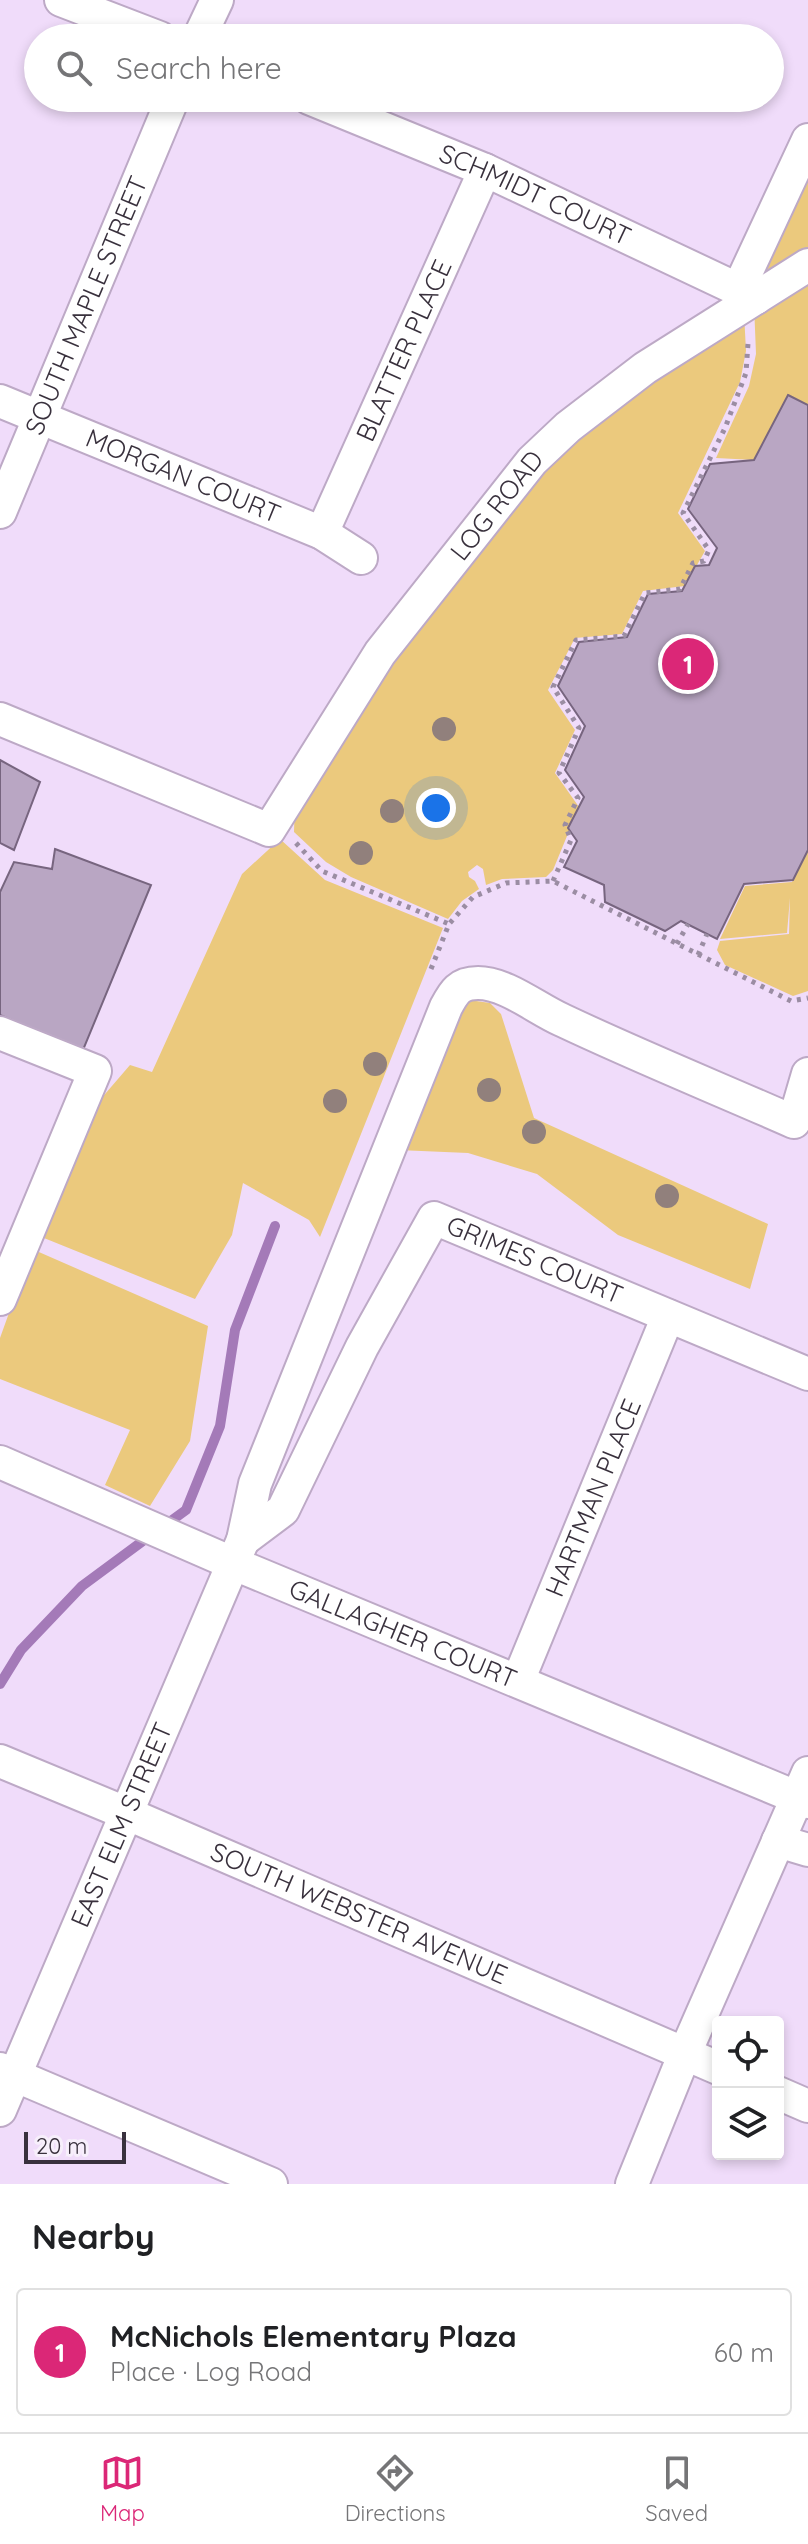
<!DOCTYPE html>
<meta charset="utf-8">
<style>
body{margin:0;font-family:Quicksand,sans-serif;background:#f2f2f2;color:#202124}
.controls{position:absolute;right:24px;bottom:24px;display:grid;overflow:hidden;border-radius:8px;box-shadow:0 4px 12px #0003}
.controls button{width:72px;height:72px;display:grid;place-items:center;padding:0;border:0;border-bottom:2px solid #e0e0e0;background:#fff;color:#202124;font:40px sans-serif}
.scale{position:absolute;left:24px;bottom:20px;width:102px;box-sizing:border-box;padding-left:8px;border:4px solid #39313d;border-top:0;font-size:22px;line-height:28px;white-space:nowrap;color:#39313d;-webkit-text-stroke:6px #f7effb;paint-order:stroke}
.you{position:absolute;left:436px;top:808px;width:28px;height:28px;margin:-20px;border:6px solid #fff;border-radius:50%;background:#1a73e8;box-shadow:0 0 0 12px #1a73e833}
.badge{display:grid;place-items:center;width:52px;height:52px;border-radius:50%;background:#db2777;color:#fff;font-size:26px;font-weight:700}
.pin{position:absolute;translate:-50% -50%;border:4px solid #fff;box-shadow:0 2px 8px #0006}
.list{margin:0;padding:0;list-style:none}
h2{display:flex;justify-content:space-between;align-items:center;height:104px;margin:0;padding:0 32px;font-size:34px}
h2 small{font-size:26px;font-weight:400;color:#757577}
.list li{display:grid;grid-template-columns:52px 1fr auto;gap:24px;align-items:center;box-sizing:border-box;height:128px;margin:0 16px 16px;padding:0 16px;border:2px solid #e0e0e0;border-radius:8px}
.list b{display:block;font-size:30px;white-space:nowrap}
.list p{margin:0;font-size:26px;white-space:nowrap;color:#757577}
.list em{font-size:26px;font-style:normal;color:#757577}
.icon{flex:none;width:44px;height:44px;fill:none;stroke:currentColor;stroke-width:2;stroke-linecap:round;stroke-linejoin:round}
.map{position:relative;flex:none;width:808px;height:2184px;overflow:hidden}
.search{position:absolute;background:#fff;box-shadow:0 4px 12px #0003;left:24px;right:24px;top:24px;height:88px;display:flex;align-items:center;gap:20px;box-sizing:border-box;padding:0 28px;border-radius:44px;color:#757577;font-size:30px}
.sheet{height:248px;background:#fff}
nav{display:flex;justify-content:space-around;align-items:center;box-sizing:border-box;height:112px;border-top:2px solid #e0e0e0;background:#fff;font-size:22px;color:#757577}
nav a{display:grid;justify-items:center;gap:4px}
nav .on{color:#db2777}
.map>svg:first-child{display:block}
.green{fill:#ebc97d}
.lines{fill:none;stroke-linecap:round;stroke-linejoin:round}
.stream{stroke:#a47ab8;stroke-width:10}
.building{fill:#b9a6c3;stroke:#77657f;stroke-width:2}
.minor-casing{stroke:#bda9c6;stroke-width:36}
.path{stroke:#9b8da3;stroke-width:5;stroke-dasharray:4 6;stroke-linecap:butt}
.minor{stroke:#fff;stroke-width:32}
.tree{fill:#91807c}
.labels{text-anchor:middle;stroke-width:8;stroke-linejoin:round;paint-order:stroke}
.street-label{font-size:26px;fill:#39313d;stroke:#f7effb}
</style>
<div class="map">
<svg width="808" height="2184" viewBox="0 0 808 2184">
<rect width="100%" height="100%" fill="#f0dcfa"/>
<path class="green" d="M808,156V256L757,286Z
M808,272V405L787,396L754,460L716,458L749,386L756,354L754,304Z
M744,313L746,351L740,382L678,513L705,551L685,586L643,591L622,634L575,638L548,690L575,730L555,773L579,807L553,870L546,877L502,879L486,885L483,869L477,865L468,872L469,877L475,881L479,889L462,901L448,919L351,877L326,862L294,832L295,797L535,464Z
M280,839L325,880L443,928L320,1237L309,1220L243,1183L232,1235L195,1299L39,1236L93,1108L130,1065L152,1072L242,874Z
M808,851V991L793,996L725,965L717,950L720,941L789,934L790,898L787,933L720,939L745,886L792,882Z
M469,1000L490,1003L501,1014L534,1118L768,1224L750,1289L618,1235L537,1174L468,1153L398,1150L451,1013Z
M32,1249L208,1326L190,1441L150,1506L105,1485L130,1430L0,1379V1338Z"/>
<g class="lines">
<path class="stream" d="M164,1526L186,1510L220,1426L235,1330L275,1226
M0,1684L21,1650L82,1586L151,1535"/>
</g>
<path class="building" d="M788,395L808,405V850L793,880L744,884L717,939L681,921L665,931L605,902L604,885L564,867L577,841L568,828L584,797L565,770L585,726L558,686L579,642L627,637L648,594L682,591L695,566L709,565L717,548L688,509L710,464L754,460Z
M0,760L40,782L14,850L0,843Z
M55,849L151,885L83,1050L0,1015V892L14,862L52,869Z"/>
<g class="lines">
<defs>
<g id="minor">
<path d="M61,0L160,38"/>
<path d="M199,38L217,0"/>
<path id="s1" d="M309,98L485,170L756,298"/>
<path d="M739,288L808,140"/>
<path id="s2" d="M0,401L322,533L361,558"/>
<path id="s3" d="M0,512L173,98"/>
<path id="s4" d="M322,533L485,170"/>
<path id="s5" d="M0,719L269,830L380,653L532,461L568,427L645,368L808,265"/>
<path d="M0,1033L95,1071L0,1299"/>
<path id="s6" d="M0,1462L232,1563L808,1802"/>
<path id="s7" d="M243,1540L283,1510L362,1347L434,1218L808,1374"/>
<path id="s8" d="M518,1681L668,1316"/>
<path id="s9" d="M0,1761L128,1814L718,2068"/>
<path d="M778,1841L808,1850"/>
<path d="M0,2069L271,2184"/>
<path d="M778,2093L808,2106"/>
<path id="s10" d="M0,2110L243,1540L255,1484L446,1007C454,992 459,983 478,983C506,983 537,1009 562,1020C638,1056 717,1088 794,1122L808,1074"/>
<path d="M632,2184L685,2053L808,1773"/>
</g>
</defs>
<use href="#minor" class="minor-casing"/>
<path class="path" d="M296,843L322,871L449,924
M553,881L571,840L565,825L578,798L559,773L579,728L553,687L576,640L624,636L645,593L680,589L693,563L704,561L709,550L683,513L725,428L746,373L748,343
M677,944L688,924
M698,955L707,934
M431,969L449,924L473,897L506,883L553,881L791,1001L808,998"/>
<use href="#minor" class="minor"/>
</g>
<g class="tree">
<circle cx="444" cy="729" r="12"/>
<circle cx="392" cy="811" r="12"/>
<circle cx="361" cy="853" r="12"/>
<circle cx="375" cy="1064" r="12"/>
<circle cx="489" cy="1090" r="12"/>
<circle cx="335" cy="1101" r="12"/>
<circle cx="534" cy="1132" r="12"/>
<circle cx="667" cy="1196" r="12"/>
</g>
<g class="labels">
<g class="street-label">
<text dy="9" stroke="none"><textPath href="#s1" startOffset="246">SCHMIDT COURT</textPath></text>
<text dy="9" stroke="none"><textPath href="#s3" startOffset="224">SOUTH MAPLE STREET</textPath></text>
<text dy="9" stroke="none"><textPath href="#s4" startOffset="200">BLATTER PLACE</textPath></text>
<text dy="9" stroke="none"><textPath href="#s2" startOffset="198">MORGAN COURT</textPath></text>
<text dy="9" stroke="none"><textPath href="#s5" startOffset="688">LOG ROAD</textPath></text>
<text dy="9" stroke="none"><textPath href="#s7" startOffset="488">GRIMES COURT</textPath></text>
<text dy="9" stroke="none"><textPath href="#s8" startOffset="198">HARTMAN PLACE</textPath></text>
<text dy="9" stroke="none"><textPath href="#s6" startOffset="438">GALLAGHER COURT</textPath></text>
<text dy="9" stroke="none"><textPath href="#s10" startOffset="310">EAST ELM STREET</textPath></text>
<text dy="9" stroke="none"><textPath href="#s9" startOffset="390">SOUTH WEBSTER AVENUE</textPath></text>
</g>
</g>
</svg>
<div class="controls">
<button><svg class="icon" aria-label="locate" viewBox="0 0 24 24"><circle cx="12" cy="12" r="6"/><path d="M12 2v4M12 18v4M2 12h4M18 12h4"/></svg></button>
<button><svg class="icon" aria-label="layers" viewBox="0 0 24 24"><path d="M12 4l9 5-9 5-9-5zM3 14l9 5 9-5"/></svg></button>
</div>
<div class="scale">20 m</div>
<div class="you"></div>
<div class="pin badge" style="left:688px;top:664px">1</div>
<div class="search"><svg class="icon" aria-label="search" viewBox="0 0 24 24"><circle cx="10" cy="10" r="6"/><path d="M15 15l6 6"/></svg>Search here</div>
</div>
<section class="sheet">
<h2>Nearby<small></small></h2>
<ul class="list">
<li><span class="badge">1</span><div><b>McNichols Elementary Plaza</b><p>Place · Log Road</p></div><em>60 m</em></li>
</ul>
</section>
<nav>
<a class="on"><svg class="icon" aria-label="map" viewBox="0 0 24 24"><path d="M3 6l6-2 6 2 6-2v14l-6 2-6-2-6 2zM9 4v14M15 6v14"/></svg>Map</a>
<a><svg class="icon" aria-label="directions" viewBox="0 0 24 24"><path d="M12 3l9 9-9 9-9-9zM9 14v-3h6M13 9l2 2-2 2"/></svg>Directions</a>
<a><svg class="icon" aria-label="saved" viewBox="0 0 24 24"><path d="M7 4h10v16l-5-4-5 4z"/></svg>Saved</a>
</nav>
